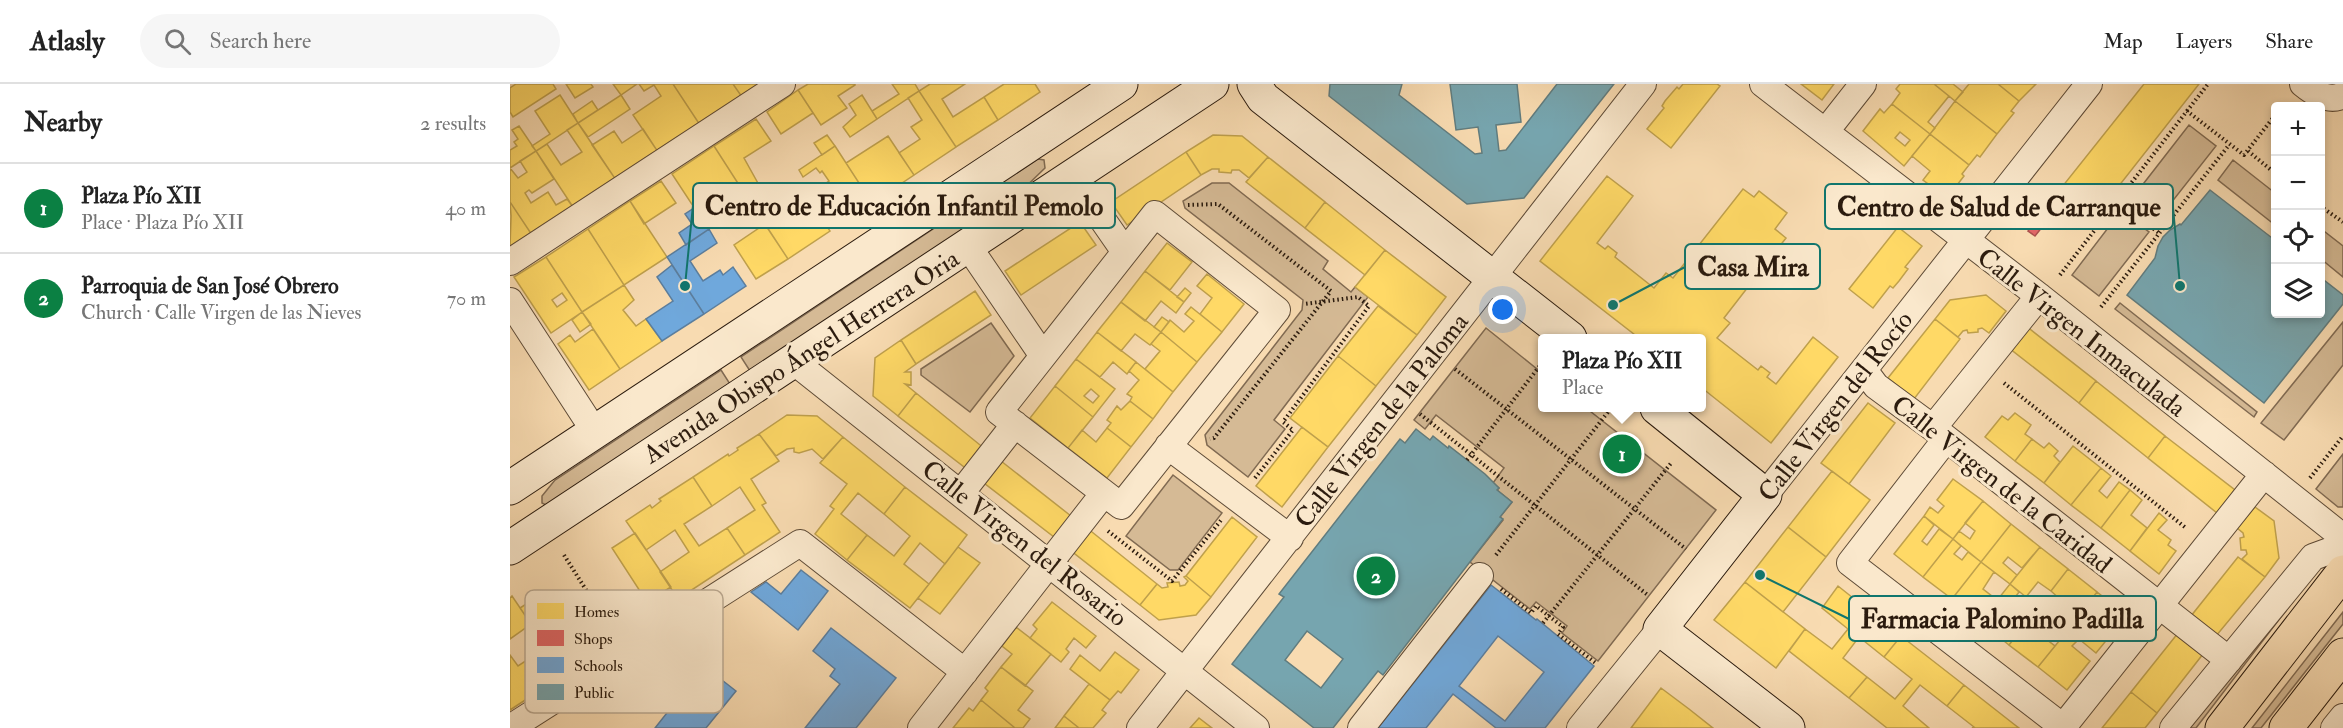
<!DOCTYPE html>
<meta charset="utf-8">
<style>
body{margin:0;font-family:"IM FELL Double Pica",serif;background:#f6f6f6;color:#222}
.controls{position:absolute;right:18px;top:18px;display:grid;overflow:hidden;border-radius:6px;box-shadow:0 3px 9px #0003}
.controls button{width:54px;height:54px;display:grid;place-items:center;padding:0;border:0;border-bottom:2px solid #e0e0e0;background:#fff;color:#222;font:30px sans-serif}
.you{position:absolute;left:993px;top:226px;width:21px;height:21px;margin:-15px;border:4px solid #fff;border-radius:50%;background:#1a73e8;box-shadow:0 0 0 9px #1a73e833}
.badge{display:grid;place-items:center;width:39px;height:39px;border-radius:50%;background:#0b8043;color:#fff;font-size:20px;font-weight:700}
.pin{position:absolute;translate:-50% -50%;border:3px solid #fff;box-shadow:0 2px 6px #0006}
.popup{position:absolute;left:1028px;top:250px;width:168px;height:78px;box-sizing:border-box;display:grid;place-content:center;border-radius:6px;background:#fff;filter:drop-shadow(0 2px 4px #0005);font-size:20px;white-space:nowrap;color:#767676}
.popup b{font-size:22px;color:#222}
.popup::after{content:'';position:absolute;left:50%;top:100%;margin-left:-12px;border:12px solid transparent;border-top-color:#fff}
.list{margin:0;padding:0;list-style:none}
h2{display:flex;justify-content:space-between;align-items:center;height:78px;margin:0;padding:0 24px;font-size:26px}
h2 small{font-size:20px;font-weight:400;color:#767676}
.list li{display:grid;grid-template-columns:39px 1fr auto;gap:18px;align-items:center;box-sizing:border-box;height:90px;padding:0 24px;border-top:2px solid #e0e0e0}
.list b{display:block;font-size:22px;white-space:nowrap}
.list p{margin:0;font-size:20px;white-space:nowrap;color:#767676}
.list em{font-size:20px;font-style:normal;color:#767676}
.icon{flex:none;width:33px;height:33px;fill:none;stroke:currentColor;stroke-width:2;stroke-linecap:round;stroke-linejoin:round}
.map{position:relative;flex:none;width:1833px;height:644px;overflow:hidden}
header{display:flex;align-items:center;gap:36px;box-sizing:border-box;height:84px;padding:0 30px;background:#fff;border-bottom:2px solid #e0e0e0}
header strong{font-size:28px}
nav{display:flex;gap:33px;margin-inline-start:auto;font-size:21px}
.search{width:420px;height:54px;background:#f6f6f6;display:flex;align-items:center;gap:15px;box-sizing:border-box;padding:0 21px;border-radius:33px;color:#767676;font-size:22px}
main{display:flex}
aside{flex:1;background:#fff}
.map>svg:first-child{display:block}
.green{fill:#d5ba95;stroke:#806a52;stroke-width:1.5}
.homes{fill:#ffd966;stroke:#bfa04c;stroke-width:1.5;fill-rule:evenodd}
.shops{fill:#e06666;stroke:#aa504c;stroke-width:1.5}
.schools{fill:#6fa8dc;stroke:#5b7e9e;stroke-width:1.5;fill-rule:evenodd}
.public{fill:#76a5af;stroke:#607c7f;stroke-width:1.5;fill-rule:evenodd}
.lines{fill:none;stroke-linecap:round;stroke-linejoin:round}
.street-casing{stroke:#5e4b37;stroke-width:28}
.secondary-casing{stroke:#2b1b0e;stroke-width:35}
.primary-casing{stroke:#2b1b0e;stroke-width:35}
.path{stroke:#2b1b0e;stroke-width:4;stroke-dasharray:1.5 3;stroke-linecap:butt}
.street{stroke:#fae8cc;stroke-width:26}
.secondary{stroke:#fae8cc;stroke-width:33}
.primary{stroke:#f8dbb1;stroke-width:33}
.labels{text-anchor:middle;stroke-width:6;stroke-linejoin:round;paint-order:stroke}
.street-label{font-size:26px;fill:#2b1b0e;stroke:#fae8cc}
.key{fill:#fae8cc;stroke:#bcaa93;stroke-width:1.5}
.key-label{font-size:16px;fill:#2b1b0e}
.leader{fill:none;stroke:#0f766e;stroke-width:2}
.callout-dot{fill:#0f766e;stroke:#fae8cc;stroke-width:2}
.callout{fill:#fae8cc;stroke:#0f766e;stroke-width:2}
.callout-label{font-size:27px;text-anchor:middle;font-weight:bold;fill:#2b1b0e}
</style>
<header>
<strong>Atlasly</strong>
<div class="search"><svg class="icon" aria-label="search" viewBox="0 0 24 24"><circle cx="10" cy="10" r="6"/><path d="M15 15l6 6"/></svg>Search here</div>
<nav><a>Map</a><a>Layers</a><a>Share</a></nav>
</header>
<main>
<aside>
<h2>Nearby<small>2 results</small></h2>
<ul class="list">
<li><span class="badge">1</span><div><b>Plaza Pío XII</b><p>Place · Plaza Pío XII</p></div><em>40 m</em></li>
<li><span class="badge">2</span><div><b>Parroquia de San José Obrero</b><p>Church · Calle Virgen de las Nieves</p></div><em>70 m</em></li>
</ul>
</aside>
<div class="map">
<svg width="1833" height="644" viewBox="0 0 1833 644">
<rect width="100%" height="100%" fill="#f8dbb1"/>
<filter id="stains"><feTurbulence type="fractalNoise" baseFrequency=".00333" numOctaves="4"/><feColorMatrix values="0 0 0 0 .2 0 0 0 0 .09 0 0 0 0 .02 0 0 0 .5 -.17"/></filter>
<radialGradient id="worn" r=".72"><stop offset=".6" stop-color="#630" stop-opacity="0"/><stop offset="1" stop-color="#630" stop-opacity=".3"/></radialGradient>
<path class="green" d="M1679,41L1706,62L1646,138L1620,117Z
M528,75L534,76L535,84L503,115L240,287L231,273Z
M1723,76L1765,109V141L1708,96Z
M702,99H719L818,177L813,185L841,208L845,203L858,213L764,336L775,345L738,393L697,361L695,351L792,226L793,216L675,124L673,117Z
M1611,127L1639,148L1589,212L1562,191Z
M1810,144L1833,162V193L1811,175Z
M1610,219L1747,328L1744,333L1605,225Z
M1833,238V281L1774,356L1751,339Z
M481,239L504,272L460,328L411,291V285Z
M976,244L1032,289V324H1076L1206,426L1088,577L1052,549L1057,542L1026,518L1020,525L960,478L993,436L990,433L1002,418L987,406L989,404L983,399L994,384L926,331L915,345L904,336Z
M211,286L220,300L38,422L32,419V412L45,396Z
M1833,370V423H1828L1806,405Z
M663,391L712,429L668,486H660L616,452Z
M1794,503L1686,644H1676L1759,547Z
M1833,528V540L1751,644H1742Z"/>
<path class="homes" d="M43,0L46,5L3,33L0,28V4L6,0Z
M56,0H81L83,3L65,14Z
M103,0H127L111,11Z
M129,0H163L190,41L148,68L123,31L151,12L144,1L134,7Z
M163,0H223L232,13L190,41Z
M223,0H251L232,13Z
M298,0H345V1L328,12L337,24L311,41L288,6Z
M382,0H405L409,7L367,35L362,27L389,10Z
M420,0H455L432,15L443,33L474,13L488,36L446,63L409,7Z
M494,0H525L530,8L488,36L474,13Z
M1173,0H1207L1210,2L1161,64L1137,45L1154,24L1152,22L1155,17L1167,3L1169,5Z
M1291,0H1324L1312,16Z
M1390,0H1424L1439,12L1418,38L1425,44L1420,50L1382,20L1390,9L1386,5Z
M1424,0H1443L1453,8L1445,17Z
M1459,0H1488L1509,17L1501,27L1504,29L1487,50L1445,17Z
M1488,0H1526L1509,17Z
M1634,0H1689L1575,145L1540,118Z
M288,6L303,29L271,50L257,28Z
M409,7L446,63L404,91L389,69L410,55L401,43L412,36L398,14Z
M50,11L68,39L26,67L22,62L40,50L25,27Z
M111,11L120,25L78,53L68,39Z
M352,11L367,35L340,53L333,43L346,31L339,20Z
M82,17L88,26L68,39L63,30Z
M1445,17L1487,50L1470,73L1467,71L1459,81L1420,50Z
M1382,20L1420,50L1394,82L1353,47L1370,25L1374,29ZM1390,48L1400,56L1395,62L1385,54Z
M246,35L261,57L234,74L254,110L240,118L204,62Z
M68,39L106,96L63,123L26,67L37,60L51,81L72,68L57,46Z
M9,42L26,67L0,84V66L7,62L4,58L8,55L2,46Z
M133,45L148,68L106,96L82,61L104,47L112,59Z
M1420,50L1459,81L1452,90L1454,92L1437,114L1413,96L1420,87L1402,72Z
M317,51L325,62L312,71L304,59Z
M703,51L732,52L758,73L739,94L729,86H722L721,89L709,88V85H702L691,91L676,68Z
M378,52L404,91L362,119L336,79Z
M204,62L240,118L217,133L207,120L218,113L214,107L185,125L162,90Z
M325,62L362,119L330,140L307,105L319,97L312,87L310,89L306,84L293,93L289,86Z
M26,67L44,95L22,109L19,106L15,109L21,119L38,108L46,121L57,115L63,123L22,151L0,118V84L8,94L17,88L10,77Z
M676,68L691,91L617,141L601,118Z
M758,73L815,118L795,144L736,98Z
M1097,92L1123,112L1087,159L1095,165L1098,162L1107,169L1105,173L1144,204L1156,189L1163,194L1233,105L1244,113L1249,107L1277,129L1265,145L1276,154L1214,234L1220,239L1207,254L1248,286L1251,282L1260,289L1257,293L1266,300L1303,253L1328,273L1261,359L1192,304V254H1129L1030,177Z
M151,97L166,119L134,140L120,117Z
M280,109L292,128L303,121L320,147L278,175L240,118L254,110L262,121Z
M120,117L157,173L114,201L78,145Z
M0,118L22,151L0,165L1,132Z
M240,118L251,134L240,141L230,125Z
M815,118L875,166L855,191L795,144Z
M570,138L586,161L511,211L495,187Z
M255,140L278,175L246,195L224,161Z
M1388,143L1412,162L1395,183L1398,185L1389,197L1383,204L1380,202L1363,224L1339,205Z
M78,145L114,201L72,228L36,173Z
M657,159L682,178L660,206L635,187Z
M875,166L936,213L907,251L845,203Z
M36,173L72,228L41,249L4,193ZM52,209L57,216L47,223L42,216Z
M635,187L674,218L666,229L651,217L635,237L611,218Z
M697,190L734,220L712,248L690,230L702,214L687,202Z
M114,201L124,216L113,226L126,242L136,235L152,257L110,285L72,228Z
M675,204L681,209L674,218L667,213Z
M465,207L481,231L406,280L391,256Z
M1476,211L1496,227L1479,249L1472,244L1468,245V248L1458,249L1457,246L1453,247L1448,253L1425,235L1440,216Z
M611,218L651,248L640,261L625,250L611,267L587,248Z
M868,222L907,251L866,302L828,272Z
M681,223L712,248L687,278L651,248L660,236L674,248L684,237L675,230Z
M72,228L81,240L70,248L62,236Z
M652,233L659,238L651,248L644,243Z
M1425,235L1450,255L1404,315L1378,294Z
M1516,242L1586,297L1569,319L1499,264Z
M83,245L110,285L79,306L48,260L60,251L65,258Z
M587,248L626,278L617,290L603,278L590,293L566,275Z
M651,248L687,278L663,308L635,285L650,267L641,260Z
M391,256L406,280L395,288H401V301L395,300L406,309L388,332L363,312L365,274Z
M828,272L866,302L818,363L780,334Z
M566,275L605,305L583,333L545,302ZM581,305L589,312L583,319L574,312Z
M626,278L663,308L643,335L620,317L622,313L617,310L629,296L619,287Z
M1586,297L1655,352L1638,374L1569,319Z
M545,302L583,333L558,364L520,334Z
M406,309L475,365L458,386L388,332Z
M620,317L643,335L621,363L597,344L601,339L597,336L607,322L611,326Z
M1358,319L1385,339L1339,400L1311,379Z
M1505,329L1521,341L1515,350L1522,355L1505,377L1475,353L1492,332L1498,336Z
M277,331L307,332L333,353L313,375L302,365L289,369L284,368V364L277,365L266,372L249,350Z
M792,343L818,363L772,423L746,402Z
M597,344L621,363L597,394L558,364L572,346L586,358Z
M249,350L269,377L241,395L256,419L252,421L270,448L235,471L217,444L245,426L230,403L202,422L183,393L218,370L219,372L228,366L227,364Z
M1655,352L1725,406L1707,429L1638,374Z
M333,353L395,403L374,430L348,409L331,430L357,451L337,476L305,450L324,425L320,422L337,400L310,379Z
M1522,355L1534,364L1539,359L1548,367L1544,372L1550,378L1534,399L1505,377Z
M1563,362L1591,384L1561,421L1534,399Z
M491,377L561,432L544,453L474,399Z
M1591,384L1601,392L1589,407L1597,414L1609,398L1620,406L1591,444L1561,421Z
M1322,387L1360,416L1316,473L1278,443Z
M183,393L202,422L174,440L189,462L217,444L235,471L168,515L150,488L179,468L165,446L136,466L116,437L140,421L142,424L151,417L149,415Z
M1443,395L1473,417L1443,455L1414,432L1420,423L1428,429L1434,422L1427,416Z
M395,403L457,451L435,480L410,459L394,480L419,500L400,524L337,476L357,451L384,472L400,452L374,430Z
M1620,406L1632,416L1621,431L1637,444L1620,467L1591,444Z
M1473,417L1501,440L1471,478L1443,455L1449,447L1460,455L1465,447L1455,439Z
M1745,423L1764,437L1769,474L1755,493L1732,475L1737,470L1736,466H1731L1730,454L1734,453L1733,449L1727,444Z
M1649,429L1657,436L1648,446L1661,456L1658,461L1666,467L1649,490L1620,467Z
M1414,432L1424,441L1412,457L1417,461L1429,445L1443,455L1413,493L1384,470Z
M722,433L747,453L701,513L676,492Z
M1501,440L1530,463L1512,484L1498,473L1493,479L1507,491L1500,500L1471,478Z
M1278,443L1316,473L1273,528L1235,498Z
M577,444L647,500L630,521L560,466Z
M125,449L161,503L137,518L102,464Z
M1443,455L1451,462L1444,470L1452,476L1458,468L1471,478L1442,515L1413,493Z
M448,463L470,479L430,530L408,514Z
M1530,463L1558,485L1541,507L1528,498L1516,513L1500,500Z
M1728,473L1755,493L1706,552L1681,532Z
M1471,478L1484,488L1473,505L1487,516L1470,538L1442,515Z
M1558,485L1587,508L1558,546L1541,532L1553,518L1541,507Z
M676,492L701,513L686,531L649,536L630,521L647,500L652,504L658,503L657,499L669,498L670,502L675,501L678,497L674,493Z
M1235,498L1295,545L1266,584L1204,536Z
M1500,500L1509,508L1497,524L1505,530L1518,515L1529,523L1499,561L1470,538Z
M1328,502L1391,552L1374,573L1349,553L1333,574L1357,593L1339,614L1279,567L1295,545L1322,565L1338,545L1312,524Z
M1587,508L1617,531L1586,569L1558,546Z
M33,509L69,563L47,578L10,524Z
M2,512L21,540L0,555V514Z
M542,518L586,552L576,564L564,554L556,565L559,568L551,578L520,554L527,545L523,541Z
M1529,523L1541,532L1528,549L1545,562L1528,583L1499,561Z
M506,543L541,570L515,602L491,583L502,570L492,562Z
M1558,546L1569,555L1562,562L1580,577L1557,606L1528,583Z
M1668,549L1693,570L1647,629L1621,608Z
M1391,552L1454,601L1437,622L1410,601L1393,622L1419,644H1377L1339,614L1357,593L1385,615L1402,595L1374,573Z
M37,563L55,590L0,626V571L8,582Z
M605,568L629,586L611,609L608,607L600,616L560,585L570,571L590,587Z
M491,583L523,607L508,626L520,635L513,644H505L471,616L478,607L475,604Z
M579,600L600,616L592,626L596,629L583,644H569L554,632Z
M1454,601L1505,641L1509,644H1462L1464,643L1437,622Z
M1151,604L1179,625L1203,644H1121Z
M1621,608L1647,629L1635,644H1592Z
M471,616L505,644H443L459,624L463,627Z
M554,632L569,644H545Z
M689,634L702,644H680Z"/>
<path class="shops" d="M1530,131L1537,137L1525,152L1518,147Z"/>
<path class="schools" d="M184,124L199,145L176,161L169,149L182,140L175,130Z
M199,145L207,159L180,177L193,197L210,186L213,191L223,183L236,202L194,230L157,173Z
M162,181L194,230L152,257L136,235L163,217L147,193Z
M291,486L318,507L288,546L241,508L256,498L271,510Z
M981,501L1026,536L1027,535L1084,582L1035,644H986L943,610L916,644H868ZM988,552L1034,588L995,637L949,602Z
M321,544L386,594L346,644H295L330,600L320,592L325,585L303,567Z
M194,582L226,607L196,644H145Z"/>
<path class="public" d="M820,0H892L889,11L965,70L972,69L968,43L946,46L940,0H1007L1011,38L986,41L989,67L996,66L1047,0H1104L1014,114L957,120L819,12Z
M1700,106L1766,157V230H1810V193L1833,211V220L1754,319L1617,211L1645,174L1648,162L1653,153L1660,146L1670,140L1671,141Z
M906,345L920,356L923,352L938,364L939,362L975,390L989,404L987,406L1002,418L990,433L993,435L873,591L868,587L823,644H804L722,580L774,513L769,510L890,355L895,359ZM797,547L833,575L811,604L775,576Z"/>
<g class="lines">
<defs>
<path id="street" d="M1253,0L1529,212L1833,453
M1793,0C1804,9 1819,19 1833,11
M1316,47L1353,0
M563,93L615,168
M645,130L767,226L611,422L489,328Z
M458,162L533,272
M0,178L272,0
M0,217L85,348
M282,276L746,644
M1354,286L1366,302L1423,344L1719,576
M1423,344L1529,212
M1436,355L1340,479L1553,643L1754,390
M658,362L780,454
M451,409L505,340
M1255,411L1579,0
M0,644L290,459L455,588
M411,644L594,409
M630,644L1133,0
M851,644L970,492
M1070,644L1150,545
M1663,644L1803,473L1833,462
M1824,644L1833,633"/>
<path id="secondary" d="M744,0L753,14L1060,254
M1147,324L1255,411L1150,545L1278,644
M0,404L611,0
M0,464L702,0"/>
<path id="primary" d="M1712,644L1833,488
M1776,644L1833,571"/>
</defs>
<use href="#street" class="street-casing"/>
<use href="#secondary" class="secondary-casing"/>
<use href="#primary" class="primary-casing"/>
<path class="path" d="M1677,27L1698,0
M1738,67L1766,90
M1608,117L1649,149
M678,121L708,120L821,207L704,354L700,355
M1810,122L1833,138
M1550,191L1677,27L1734,71L1766,30
M1591,223L1719,61
M945,285L1176,465
M1494,299L1676,444
M910,330L1139,512
M957,376L1032,279
M745,394L783,346L773,338L859,222L848,213L794,220
M1800,394L1833,352
M598,447L662,497L712,435
M54,471L102,547
M986,471L1098,328
M991,505L1021,529L1026,522L1053,543L1048,550L1087,580
M1033,539L1162,378"/>
<use href="#street" class="street"/>
<use href="#secondary" class="secondary"/>
<use href="#primary" class="primary"/>
</g>
<g class="labels">
<g class="street-label">
<text transform="translate(1572 248) rotate(38)" y="9">Calle Virgen Inmaculada</text>
<text transform="translate(291 272) rotate(-33)" y="9">Avenida Obispo Ángel Herrera Oria</text>
<text transform="translate(1325 322) rotate(-52)" y="9">Calle Virgen del Rocío</text>
<text transform="translate(871 336) rotate(-52)" y="9">Calle Virgen de la Paloma</text>
<text transform="translate(1492 400) rotate(38)" y="9">Calle Virgen de la Caridad</text>
<text transform="translate(515 459) rotate(38)" y="9">Calle Virgen del Rosario</text>
</g>
</g>
<rect x="15" y="506" width="198" height="123" rx="9" class="key"/>
<rect x="27" y="519" width="27" height="16" fill="#ffd966"/>
<rect x="27" y="546" width="27" height="16" fill="#e06666"/>
<rect x="27" y="573" width="27" height="16" fill="#6fa8dc"/>
<rect x="27" y="600" width="27" height="16" fill="#76a5af"/>
<g class="key-label">
<text x="64" y="533">Homes</text>
<text x="64" y="560">Shops</text>
<text x="64" y="587">Schools</text>
<text x="64" y="614">Public</text>
</g>
<path class="leader" d="M175 202L183 121M1670 202L1663 123M1103 221L1175 183M1250 491L1339 535"/>
<g class="callout-dot">
<circle cx="175" cy="202" r="6"/>
<circle cx="1670" cy="202" r="6"/>
<circle cx="1103" cy="221" r="6"/>
<circle cx="1250" cy="491" r="6"/>
</g>
<g class="callout">
<rect x="183" y="99" width="422" height="45" rx="6"/>
<rect x="1315" y="100" width="348" height="45" rx="6"/>
<rect x="1175" y="160" width="135" height="45" rx="6"/>
<rect x="1339" y="512" width="307" height="45" rx="6"/>
</g>
<g class="callout-label">
<text x="394" y="131">Centro de Educación Infantil Pemolo</text>
<text x="1489" y="132">Centro de Salud de Carranque</text>
<text x="1243" y="192">Casa Mira</text>
<text x="1492" y="544">Farmacia Palomino Padilla</text>
</g>
<rect width="100%" height="100%" filter="url(#stains)"/>
<rect width="100%" height="100%" fill="url(#worn)"/>
</svg>
<div class="controls">
<button>+</button>
<button>−</button>
<button><svg class="icon" aria-label="locate" viewBox="0 0 24 24"><circle cx="12" cy="12" r="6"/><path d="M12 2v4M12 18v4M2 12h4M18 12h4"/></svg></button>
<button><svg class="icon" aria-label="layers" viewBox="0 0 24 24"><path d="M12 4l9 5-9 5-9-5zM3 14l9 5 9-5"/></svg></button>
</div>
<div class="you"></div>
<div class="pin badge" style="left:1112px;top:370px">1</div>
<div class="popup"><b>Plaza Pío XII</b>Place</div>
<div class="pin badge" style="left:866px;top:492px">2</div>
</div>
</main>
